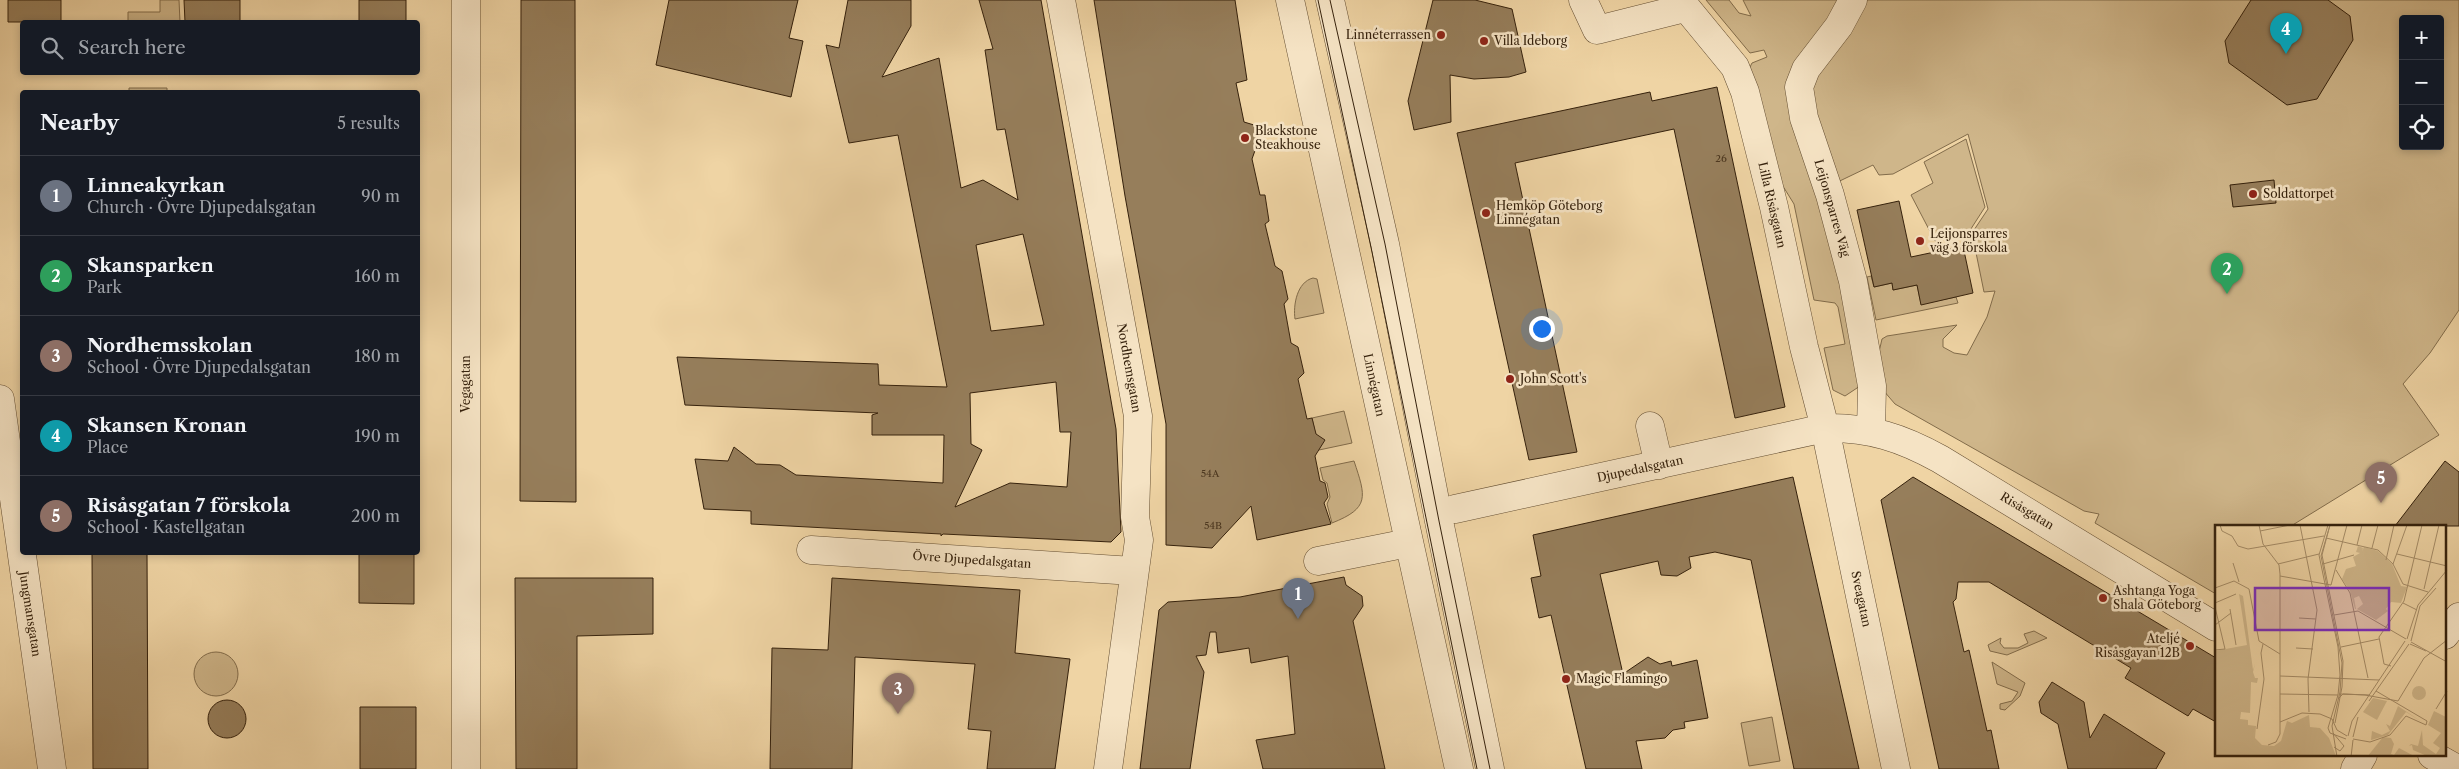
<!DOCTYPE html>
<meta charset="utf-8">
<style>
body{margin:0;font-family:"Libre Caslon Text",serif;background:#20242c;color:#f1f3f6}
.controls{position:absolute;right:15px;top:15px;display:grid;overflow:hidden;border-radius:5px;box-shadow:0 2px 8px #0003}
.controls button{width:45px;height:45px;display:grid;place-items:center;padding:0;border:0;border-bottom:1px solid #363941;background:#171b24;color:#f1f3f6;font:25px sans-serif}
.you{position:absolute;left:1541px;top:328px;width:18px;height:18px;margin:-12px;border:4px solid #fff;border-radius:50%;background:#1a73e8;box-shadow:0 0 0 8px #1a73e833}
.badge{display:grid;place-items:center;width:32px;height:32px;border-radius:50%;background:#c59692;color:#fff;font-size:16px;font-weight:700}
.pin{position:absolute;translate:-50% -41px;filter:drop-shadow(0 1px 2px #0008)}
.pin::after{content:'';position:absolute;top:26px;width:18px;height:15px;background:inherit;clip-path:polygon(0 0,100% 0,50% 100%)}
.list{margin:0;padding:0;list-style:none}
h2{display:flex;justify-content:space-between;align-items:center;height:65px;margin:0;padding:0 20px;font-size:21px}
h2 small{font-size:16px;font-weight:400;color:#9ea1a6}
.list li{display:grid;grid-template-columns:32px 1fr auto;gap:15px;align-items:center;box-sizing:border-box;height:80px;padding:0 20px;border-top:1px solid #363941}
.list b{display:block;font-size:19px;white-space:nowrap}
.list p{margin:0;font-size:16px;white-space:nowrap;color:#9ea1a6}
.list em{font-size:16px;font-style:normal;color:#9ea1a6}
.icon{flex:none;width:28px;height:28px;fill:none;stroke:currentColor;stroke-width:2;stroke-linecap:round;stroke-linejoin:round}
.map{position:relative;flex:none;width:2459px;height:769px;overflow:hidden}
.search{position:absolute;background:#171b24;box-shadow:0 2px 8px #0003;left:20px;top:20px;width:400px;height:55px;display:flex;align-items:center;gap:12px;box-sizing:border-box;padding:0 18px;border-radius:5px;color:#9ea1a6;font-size:19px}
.panel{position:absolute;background:#171b24;box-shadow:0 2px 8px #0003;left:20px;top:90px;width:400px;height:465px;border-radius:5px}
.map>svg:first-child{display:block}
.green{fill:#cfb68a;stroke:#826c4b;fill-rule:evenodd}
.building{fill:#967e5b;stroke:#35210c;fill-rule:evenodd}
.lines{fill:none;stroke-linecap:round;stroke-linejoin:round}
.minor-casing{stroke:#644e32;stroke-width:29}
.minor{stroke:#f5e3c4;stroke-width:28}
.tram{stroke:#35210c;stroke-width:1}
.poi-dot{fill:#8f2418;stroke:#f5e3c4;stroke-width:2}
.labels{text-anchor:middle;stroke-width:5;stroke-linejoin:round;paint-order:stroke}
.number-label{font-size:10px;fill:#4d3820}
.poi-label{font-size:12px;fill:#35210c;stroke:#f5e3c4;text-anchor:start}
.street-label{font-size:12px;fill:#35210c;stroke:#f5e3c4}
.inset-road{fill:none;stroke:#a58c67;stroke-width:1}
.view{fill:#7b2cbf;fill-opacity:0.15;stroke:#7b2cbf;stroke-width:2.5}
.inset-edge{fill:none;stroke:#35210c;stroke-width:2.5}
</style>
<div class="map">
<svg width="2459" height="769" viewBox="0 0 2459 769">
<rect width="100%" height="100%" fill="#efd4a4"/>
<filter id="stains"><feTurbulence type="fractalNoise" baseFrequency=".004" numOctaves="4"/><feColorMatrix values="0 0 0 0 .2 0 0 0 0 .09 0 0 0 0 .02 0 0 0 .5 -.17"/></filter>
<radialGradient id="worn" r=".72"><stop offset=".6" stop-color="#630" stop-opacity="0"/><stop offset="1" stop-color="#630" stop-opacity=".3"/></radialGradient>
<path class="green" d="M160,0H179L180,22H128V12H160Z
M1706,0H1729L1739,13L1751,16L1743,0H2459V310L2430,353L2403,384L2439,435L2291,526H2216V594L2095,523L2099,514L2084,511L1895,404L1883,390L1879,352L1882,339L1887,336L1957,325L1943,339V347L1954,353L1967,355L1987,317L1995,291L1984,292L1972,233L1988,209L1968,134L1893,174L1879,175L1873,165L1821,190L1860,386L1845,396L1833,390L1824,348L1845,344L1838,307L1835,303L1814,300L1794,204L1776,175L1750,67L1752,63L1767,57L1764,50L1750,53ZM2403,19H2440V146H2403Z
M129,88H167V92H129Z
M1966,139L1985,207L1967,235L1935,241L1911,195L1933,183L1924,162Z
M1871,276L1874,287L1892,283L1893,290L1917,285L1921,304L1956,297L1958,303L1876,320L1867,277Z
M1313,278L1317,279L1324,313L1295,319C1293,305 1297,282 1313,278Z
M1344,411L1352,443L1319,450L1312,418Z
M1354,461C1366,497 1370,508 1332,523L1327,504L1330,497L1327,483L1323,480L1320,468Z
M2034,631L2047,638L2007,655L1990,651L1988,645L2001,638L2000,643L2004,648H2018L2028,643L2024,634Z
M194 674a22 22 0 1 1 44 0a22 22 0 1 1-44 0Z
M1992,662L2025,683L2020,696L2005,710L2000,709V704L2012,701L2018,692L1997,684Z
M1772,717L1780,761L1749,766L1741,723Z"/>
<path class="building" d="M8,0H61V22H8Z
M184,0H240V22H185Z
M359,0H406V22H359Z
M521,0H575L576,502L520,501Z
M669,0H798L789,38L803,41L791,97L656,65Z
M848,0H911V26L882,77L939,58L961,188L983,180L1018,200L1005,129L997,130L985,50L993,49L979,0H1041L1116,429L1121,532L1111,542L943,534L941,536V534L751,524V511L704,509L695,459L728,461L734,447L756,464L780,465L796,475L943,483L944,435H872V415L878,413L685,405L677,357L878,364L879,385L947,387L898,135L849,143L826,45L839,48ZM1023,234L1044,325L991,331L976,245ZM1056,382L1060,432H1071L1067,487L1010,483L955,507L982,450L971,444L970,393Z
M1094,0H1235L1247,80L1236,83L1244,122L1254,125L1258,142L1252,159L1260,195H1265L1269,221L1265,224L1275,266L1282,271L1288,299L1284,304L1291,343L1298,347L1304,373L1298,379L1307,419L1312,418L1316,434L1325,440L1315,456L1320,481L1325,483L1328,497L1324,503L1331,524L1257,540L1251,506L1212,548L1166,545V424L1125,196Z
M1433,0H1475L1512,9L1526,72L1509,77L1474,79L1450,75L1451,122L1414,130L1408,101Z
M2251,0H2328L2350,16L2353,40L2317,99L2287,105L2229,63L2225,41Z
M1717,87L1785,407L1735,418L1674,129L1515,163L1577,452L1529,460L1457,133L1650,92L1652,101Z
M2274,180L2276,203L2233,207L2230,185Z
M1899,201L1911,257L1963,246L1973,293L1921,305L1917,285L1893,290L1892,283L1874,287L1857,210Z
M2445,461L2459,472V526H2395Z
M1793,477L1859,769H1794L1751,560L1715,552L1689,557L1691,568L1677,576L1661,575L1658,561L1600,574L1623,674L1648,657L1660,664L1671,661L1672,666L1697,660L1708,718L1684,722L1685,728L1673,730L1665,738L1636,741L1642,769H1586L1551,615L1539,618L1531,578L1541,576L1533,535Z
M1913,477L2216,658V722L2193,709L2188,716L2125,678L2131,668L1989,582H1958L1956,599L1953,602L1964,652L1969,650L1987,731L1991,730L1999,769H1939L1881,500Z
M92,552H147L148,769H93Z
M359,552H414V604L359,603Z
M1344,577L1346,585L1362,596L1363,606L1353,621L1385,769H1263L1256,740L1295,734L1288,656L1251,663L1249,648L1218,653L1216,632H1210L1206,655L1196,656L1204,672L1190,769H1140L1159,610L1168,602L1240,597Z
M515,578H653V634L577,636V769H516Z
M832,578L1020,590L1015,653L1070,659L1055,769H987L991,731L968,729L975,664L855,657L852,769H770L772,648L828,650Z
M2052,682L2084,702L2090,738L2104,714L2165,753L2156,769H2068L2058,724L2041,713L2039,702Z
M208 719a19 19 0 1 1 38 0a19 19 0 1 1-38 0Z
M360,707H416V769H360Z"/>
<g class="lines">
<defs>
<path id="minor" d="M466,0V769
M1061,0L1138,416L1135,517L1139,540L1108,769
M1290,0L1459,769
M1330,0L1385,244L1439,521L1490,769
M1583,0L1597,30L1685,8
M1680,0L1735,67L1745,92L1774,207L1804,347L1825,428L1896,769
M1853,0L1839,26L1806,69L1799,87L1804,118L1830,195L1853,281L1872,386L1871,432
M0,399L52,769
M1650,426L1659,465
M1455,509L1825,428C1869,427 1902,438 1940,459L2216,627
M811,550L1133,571
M1318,561L1408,543
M2445,635L2459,617
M2432,755L2457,769
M2355,769L2363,755"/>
</defs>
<use href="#minor" class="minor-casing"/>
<use href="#minor" class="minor"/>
<path class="tram" d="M1318,0L1372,252L1477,769
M1330,0L1385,244L1439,521L1490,769"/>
</g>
<g class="poi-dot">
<circle cx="1441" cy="35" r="5"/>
<circle cx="1484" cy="41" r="5"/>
<circle cx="1245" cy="138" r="5"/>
<circle cx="2253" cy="194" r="5"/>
<circle cx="1486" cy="213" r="5"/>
<circle cx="1920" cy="241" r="5"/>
<circle cx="1510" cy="379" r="5"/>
<circle cx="2103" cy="598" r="5"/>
<circle cx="2190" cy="646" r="5"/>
<circle cx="1566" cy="679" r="5"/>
</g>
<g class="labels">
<g class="number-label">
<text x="1721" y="162">26</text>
<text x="1210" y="477">54A</text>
<text x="1213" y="529">54B</text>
</g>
<g class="poi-label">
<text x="1431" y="39" text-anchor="end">Linnéterrassen</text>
<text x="1494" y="45">Villa Ideborg</text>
<text x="1255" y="135">Blackstone<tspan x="1255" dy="14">Steakhouse</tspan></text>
<text x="2263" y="198">Soldattorpet</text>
<text x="1496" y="210">Hemköp Göteborg<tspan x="1496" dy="14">Linnégatan</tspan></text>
<text x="1930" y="238">Leijonsparres<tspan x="1930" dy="14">väg 3 förskola</tspan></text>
<text x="1520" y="383">John Scott's</text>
<text x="2113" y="595">Ashtanga Yoga<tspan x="2113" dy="14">Shala Göteborg</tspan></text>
<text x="2180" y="643" text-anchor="end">Ateljé<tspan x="2180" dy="14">Risåsgayan 12B</tspan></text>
<text x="1576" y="683">Magic Flamingo</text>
</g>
<g class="street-label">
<text transform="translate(1772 205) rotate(77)" y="4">Lilla Risåsgatan</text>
<text transform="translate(1832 208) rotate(74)" y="4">Leijonsparres Väg</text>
<text transform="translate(1129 368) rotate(80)" y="4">Nordhemsgatan</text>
<text transform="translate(466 384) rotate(-90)" y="4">Vegagatan</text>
<text transform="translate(1374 385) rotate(78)" y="4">Linnégatan</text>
<text transform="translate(1640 469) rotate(-12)" y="4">Djupedalsgatan</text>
<text transform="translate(2027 511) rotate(31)" y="4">Risåsgatan</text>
<text transform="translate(972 560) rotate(4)" y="4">Övre Djupedalsgatan</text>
<text transform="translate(1861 599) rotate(78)" y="4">Sveagatan</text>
<text transform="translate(30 614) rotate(81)" y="4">Jungmansgatan</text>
</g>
</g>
<g transform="translate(2215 525)">
<rect width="231" height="231" fill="#efd4a4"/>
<path d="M143,21L148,23L147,26L149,22L163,26L177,39L186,61L192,62L186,78L176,77L171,84L173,86L161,95L142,84L148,79L144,71L139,73L141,84H140L135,66L127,54L131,44L141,41L138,32L145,28L141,27ZM24,69L28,71L38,145L40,139L38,147L40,153H43L42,158L36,157L35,188L26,187L25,194L33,195V200L41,201L40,213L47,220L59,221L66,216L72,196L77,198L94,190L95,202L105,203L114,213L121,231L0,232V126L32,120ZM197 168a7 7 0 1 1 14 0a7 7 0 1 1-14 0ZM158,173L172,176L162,195L148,187ZM183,181L207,197L191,187L173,210L156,215L157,206L167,210L175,206L171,199L175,201ZM219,186L231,192V231H212L198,225L197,220L194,221L196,219L203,221L207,205L208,220L221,229L225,223L218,218L226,208L213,200ZM168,212L176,213L179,219L176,229L179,230L184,223L199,231L152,232Z" fill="#cfb68a"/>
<path class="inset-road" d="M5,0L7,6L17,11L23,21L33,24L109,11M44,0L48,19L64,40L65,49V209L61,217L53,220M85,0L102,85L93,154L94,187M113,0L104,30L123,122L125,150L123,170L113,203L115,208L131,214M115,0L107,30L128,136L127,162L120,198M115,0L106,31L127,138L125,167L117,201L122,232M45,6L75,0M111,13L163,25L178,39L188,59L213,67M142,20L147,0M157,23L163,0M182,29L232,41M171,35L179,0M18,38L24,57M63,39L104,29M108,39L139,30M178,39L192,0M121,45L135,68L153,153M65,51L116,60L132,0M0,63L19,56L34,64L44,116L65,129M209,64L224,0M0,78L21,69M188,78L202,85M0,82L10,124L0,125M15,84L21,120M119,90L143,86L191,114M84,93L101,94M0,100L16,88M192,114L203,80L232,45M196,116L205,81L221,63M196,117L232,137M195,119L211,126M126,122L164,114M81,123L98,124M176,141L169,139L164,112L189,76L207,0M65,151L164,155M65,169L123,170M126,169L155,170M123,174L128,169L150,170L183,176L209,133L232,115M154,176L194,119M221,184L232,166M65,197L87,188L105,189L117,194L122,205L132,211M42,204L49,154L46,128L48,119M118,208L129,221L125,226L119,222M133,211L137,196L190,116M138,212L143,192M138,214L155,217L175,210L191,191L211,200L212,196L161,166M136,232L138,215"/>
<path class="view" d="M40,63H174V105H40Z"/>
<rect width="231" height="231" class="inset-edge"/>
</g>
<rect width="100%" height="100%" filter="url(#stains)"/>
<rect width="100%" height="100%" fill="url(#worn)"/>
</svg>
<div class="controls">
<button>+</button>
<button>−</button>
<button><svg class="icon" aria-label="locate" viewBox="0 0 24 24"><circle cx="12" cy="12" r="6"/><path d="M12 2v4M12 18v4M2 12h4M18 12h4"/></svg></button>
</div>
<div class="you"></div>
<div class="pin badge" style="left:1298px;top:619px;background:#6b7280">1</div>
<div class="pin badge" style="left:2227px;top:294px;background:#2e9e5b">2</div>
<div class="pin badge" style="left:898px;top:714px;background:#8d6e63">3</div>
<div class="pin badge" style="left:2286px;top:54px;background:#0f9aa8">4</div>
<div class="pin badge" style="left:2381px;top:503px;background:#8d6e63">5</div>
<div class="search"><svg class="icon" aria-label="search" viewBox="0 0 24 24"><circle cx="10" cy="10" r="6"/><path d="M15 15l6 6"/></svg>Search here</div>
<section class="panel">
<h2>Nearby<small>5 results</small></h2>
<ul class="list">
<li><span class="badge" style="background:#6b7280">1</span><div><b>Linneakyrkan</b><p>Church · Övre Djupedalsgatan</p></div><em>90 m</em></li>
<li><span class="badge" style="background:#2e9e5b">2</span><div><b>Skansparken</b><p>Park</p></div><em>160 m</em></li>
<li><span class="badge" style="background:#8d6e63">3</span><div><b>Nordhemsskolan</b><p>School · Övre Djupedalsgatan</p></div><em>180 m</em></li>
<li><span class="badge" style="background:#0f9aa8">4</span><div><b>Skansen Kronan</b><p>Place</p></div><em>190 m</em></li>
<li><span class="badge" style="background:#8d6e63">5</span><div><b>Risåsgatan 7 förskola</b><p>School · Kastellgatan</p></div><em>200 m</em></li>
</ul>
</section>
</div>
